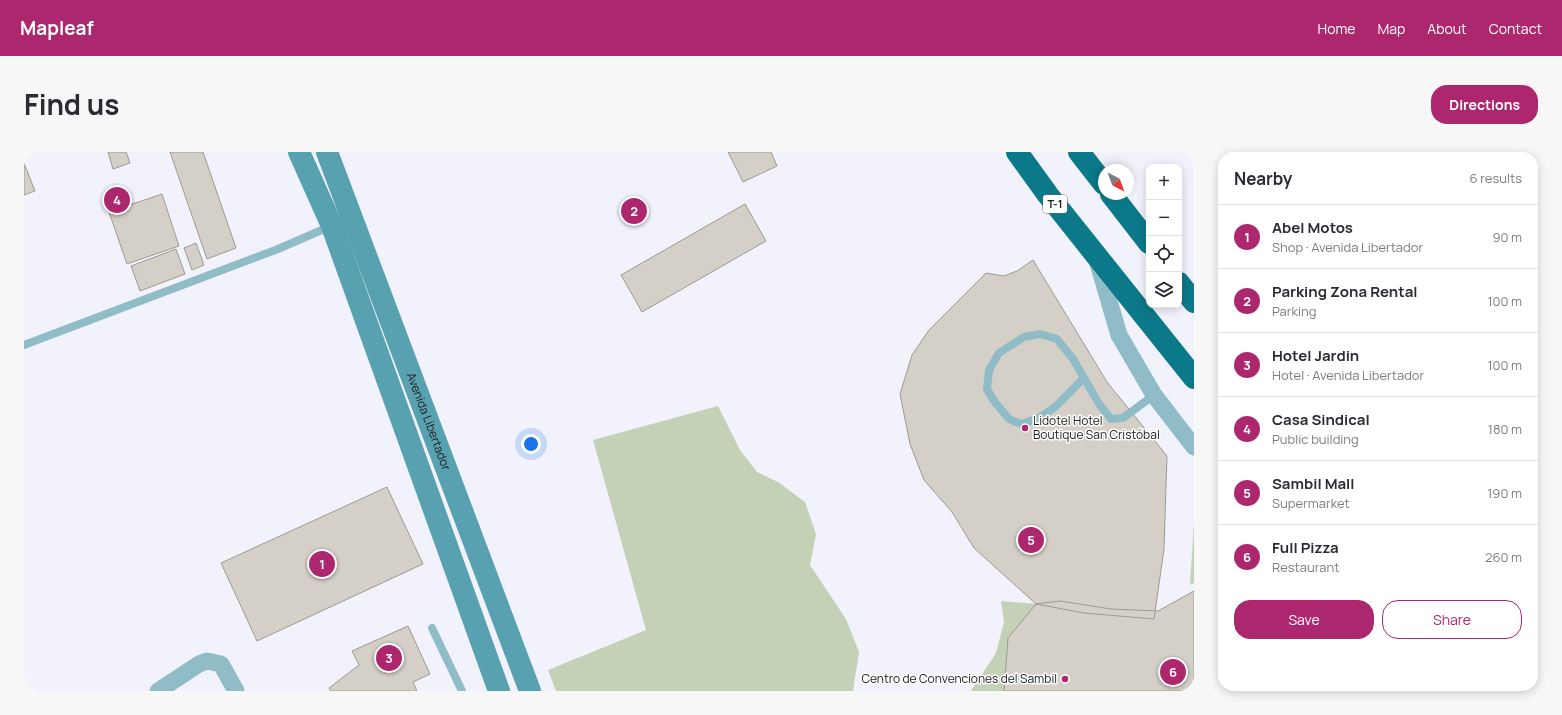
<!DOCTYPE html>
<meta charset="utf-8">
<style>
body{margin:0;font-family:Manrope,sans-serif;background:#f7f7f7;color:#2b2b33}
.controls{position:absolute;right:12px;top:12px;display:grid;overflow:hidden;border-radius:8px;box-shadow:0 2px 10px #0003}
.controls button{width:36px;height:36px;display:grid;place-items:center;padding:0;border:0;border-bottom:1px solid #e1e1e2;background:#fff;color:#2b2b33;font:20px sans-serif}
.compass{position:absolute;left:1074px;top:12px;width:36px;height:36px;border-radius:50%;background:#fff;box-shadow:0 2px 10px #0003;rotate:139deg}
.you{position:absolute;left:507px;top:292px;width:14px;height:14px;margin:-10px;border:3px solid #fff;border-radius:50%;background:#1a73e8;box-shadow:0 0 0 6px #1a73e833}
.badge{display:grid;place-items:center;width:26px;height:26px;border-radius:50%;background:#ad276f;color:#fff;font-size:13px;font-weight:700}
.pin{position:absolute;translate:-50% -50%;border:2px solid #fff;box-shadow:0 1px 4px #0006}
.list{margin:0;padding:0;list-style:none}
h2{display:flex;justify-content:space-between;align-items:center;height:52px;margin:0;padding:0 16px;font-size:17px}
h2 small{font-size:13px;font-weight:400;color:#7c7c81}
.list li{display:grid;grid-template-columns:26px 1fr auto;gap:12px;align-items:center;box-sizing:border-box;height:64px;padding:0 16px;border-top:1px solid #e1e1e2}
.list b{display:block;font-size:15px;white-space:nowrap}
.list p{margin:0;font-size:13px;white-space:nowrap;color:#7c7c81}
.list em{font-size:13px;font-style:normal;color:#7c7c81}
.actions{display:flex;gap:8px;padding:12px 16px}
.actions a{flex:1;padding:9px 0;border:1px solid #ad276f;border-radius:16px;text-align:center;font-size:14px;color:#ad276f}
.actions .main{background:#ad276f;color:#fff}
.icon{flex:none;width:22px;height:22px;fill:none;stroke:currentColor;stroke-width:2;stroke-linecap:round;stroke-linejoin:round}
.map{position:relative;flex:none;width:1170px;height:539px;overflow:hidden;border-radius:16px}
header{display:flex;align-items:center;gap:24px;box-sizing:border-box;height:56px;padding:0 20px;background:#ad276f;color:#fff}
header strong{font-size:19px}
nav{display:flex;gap:22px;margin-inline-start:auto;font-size:14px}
.intro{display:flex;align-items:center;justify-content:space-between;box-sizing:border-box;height:96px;padding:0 24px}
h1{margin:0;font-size:28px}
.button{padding:10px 18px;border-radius:16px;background:#ad276f;color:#fff;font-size:14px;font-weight:700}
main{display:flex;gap:24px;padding:0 24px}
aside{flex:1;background:#fff;border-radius:16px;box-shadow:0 2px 10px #0003}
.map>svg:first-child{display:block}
.green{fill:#c3d2b7}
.building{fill:#d5d0c7;stroke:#9e9a92}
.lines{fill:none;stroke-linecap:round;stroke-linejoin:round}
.service{stroke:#8fbcc6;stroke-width:8}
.minor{stroke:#8fbcc6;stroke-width:17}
.secondary{stroke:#58a1b0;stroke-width:22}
.motorway{stroke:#0c798a;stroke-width:22}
.poi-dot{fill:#ad276f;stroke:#fff;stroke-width:1.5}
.labels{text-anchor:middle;stroke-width:3;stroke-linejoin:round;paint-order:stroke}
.shield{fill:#fff;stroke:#646466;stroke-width:1}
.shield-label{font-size:11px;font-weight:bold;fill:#212124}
.poi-label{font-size:12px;fill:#212124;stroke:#fff;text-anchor:start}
.street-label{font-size:12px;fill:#212124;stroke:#fff}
</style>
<header>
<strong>Mapleaf</strong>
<nav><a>Home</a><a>Map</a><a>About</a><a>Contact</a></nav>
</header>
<div class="intro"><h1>Find us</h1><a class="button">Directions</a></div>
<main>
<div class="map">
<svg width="1170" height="539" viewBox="0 0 1170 539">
<rect width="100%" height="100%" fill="#f1f2fb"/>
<path class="green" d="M694,254L716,298L733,320L754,330L781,350L792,382L786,413L822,467L835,500L829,539H532L524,518L622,478L569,288Z
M1170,371V431L1166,433Z
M977,449L1012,452L991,539H947L972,501L980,470Z"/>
<path class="building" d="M84,0H102L106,11L89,17Z
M146,0H179L212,96L183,107Z
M704,0H747L753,14L719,30Z
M0,11L11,39L0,43Z
M138,42L155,94L103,112L85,60Z
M721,52L742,89L618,160L597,123Z
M172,91L180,113L168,118L160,96Z
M152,97L161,122L116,139L107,114Z
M1009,108L1083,230L1143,304L1140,397L1130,467L1060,461L1012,452L950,396L928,360L900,328L886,292L876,242L888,203L905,178L962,121L980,124L993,119Z
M363,335L399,412L233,489L197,411Z
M1170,439V539H980L984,486L1012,452L1036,449L1087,457L1134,459Z
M384,474L406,522L389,530L393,539H307L305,536L335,513L328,499Z"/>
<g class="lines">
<path class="service" d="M0,193L254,97L307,74
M1060,226L1031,255L1015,266L997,272L985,267L970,249L963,237L965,218L975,201L1000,185L1016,182L1033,187L1049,207L1060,226L1075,252L1087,267L1099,266L1130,243
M408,476L438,539"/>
<path class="minor" d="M1073,108L1095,183L1130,243L1170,295
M134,539L175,512L183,509L197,512L212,539"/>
<g class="secondary">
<path d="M275,0L308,74L475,539"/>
<path id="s1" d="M303,0L506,539"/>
</g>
<path class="motorway" d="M993,0L1024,43L1170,226
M1055,0L1080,32
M1087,42L1125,91
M1155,131L1170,150"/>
</g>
<g class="poi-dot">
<circle cx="1001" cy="276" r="4"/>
<circle cx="1041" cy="527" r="4"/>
</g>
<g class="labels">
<rect class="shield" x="1019" y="43" width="24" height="18" rx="3"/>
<g class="shield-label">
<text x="1031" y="56">T-1</text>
</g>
<g class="poi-label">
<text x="1009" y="273">Lidotel Hotel<tspan x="1009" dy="14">Boutique San Cristóbal</tspan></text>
<text x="1033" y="531" text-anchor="end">Centro de Convenciones del Sambil</text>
</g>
<g class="street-label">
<text dy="4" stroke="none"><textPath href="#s1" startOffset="288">Avenida Libertador</textPath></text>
</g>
</g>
</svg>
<div class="controls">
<button>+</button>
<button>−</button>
<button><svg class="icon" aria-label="locate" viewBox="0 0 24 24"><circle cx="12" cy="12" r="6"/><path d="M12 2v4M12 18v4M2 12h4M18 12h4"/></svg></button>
<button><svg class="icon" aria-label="layers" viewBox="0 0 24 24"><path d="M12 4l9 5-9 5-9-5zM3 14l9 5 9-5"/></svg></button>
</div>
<svg class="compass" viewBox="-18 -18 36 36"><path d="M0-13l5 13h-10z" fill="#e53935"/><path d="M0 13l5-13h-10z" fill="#7c7c81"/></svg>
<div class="you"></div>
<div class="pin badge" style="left:298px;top:412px">1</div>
<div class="pin badge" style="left:610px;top:59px">2</div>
<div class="pin badge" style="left:365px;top:506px">3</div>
<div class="pin badge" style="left:93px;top:48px">4</div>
<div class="pin badge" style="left:1007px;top:388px">5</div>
<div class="pin badge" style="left:1149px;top:520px">6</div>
</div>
<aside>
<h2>Nearby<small>6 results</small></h2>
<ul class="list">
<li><span class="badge">1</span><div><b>Abel Motos</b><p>Shop · Avenida Libertador</p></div><em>90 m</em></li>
<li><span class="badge">2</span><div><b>Parking Zona Rental</b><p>Parking</p></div><em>100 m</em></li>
<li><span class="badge">3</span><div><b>Hotel Jardin</b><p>Hotel · Avenida Libertador</p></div><em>100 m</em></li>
<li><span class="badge">4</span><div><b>Casa Sindical</b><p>Public building</p></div><em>180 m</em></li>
<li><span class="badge">5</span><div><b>Sambil Mall</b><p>Supermarket</p></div><em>190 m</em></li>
<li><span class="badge">6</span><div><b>Full Pizza</b><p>Restaurant</p></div><em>260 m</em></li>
</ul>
<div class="actions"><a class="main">Save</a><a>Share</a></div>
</aside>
</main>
